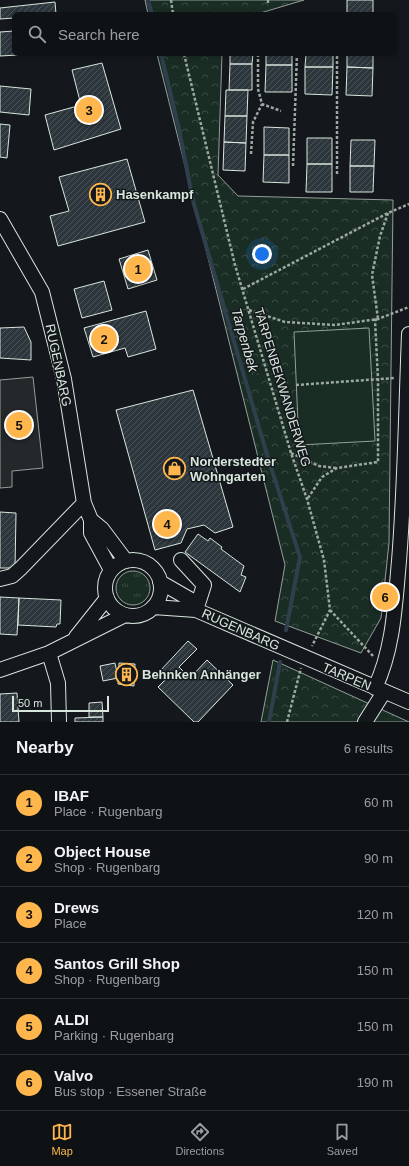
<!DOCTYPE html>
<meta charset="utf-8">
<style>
body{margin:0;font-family:Helvetica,sans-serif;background:#1d2022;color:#f1f3f6}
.scale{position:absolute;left:12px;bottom:10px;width:97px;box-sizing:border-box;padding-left:4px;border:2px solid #d8e6dc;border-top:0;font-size:11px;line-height:14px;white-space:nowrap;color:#d8e6dc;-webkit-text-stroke:3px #14181c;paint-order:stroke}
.you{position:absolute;left:262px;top:254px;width:14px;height:14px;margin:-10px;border:3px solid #fff;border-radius:50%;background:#1a73e8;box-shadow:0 0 0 6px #1a73e833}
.badge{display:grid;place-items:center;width:26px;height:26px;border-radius:50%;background:#ffb74d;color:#111;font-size:13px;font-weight:700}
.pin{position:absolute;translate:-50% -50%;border:2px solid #fff;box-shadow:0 1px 4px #0006}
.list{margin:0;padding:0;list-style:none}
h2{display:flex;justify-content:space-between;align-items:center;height:52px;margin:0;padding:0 16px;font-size:17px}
h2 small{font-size:13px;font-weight:400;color:#9b9ea0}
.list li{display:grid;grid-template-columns:26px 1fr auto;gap:12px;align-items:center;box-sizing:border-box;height:56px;padding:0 16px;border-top:1px solid #2f3234}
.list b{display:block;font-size:15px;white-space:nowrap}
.list p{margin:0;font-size:13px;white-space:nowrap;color:#9b9ea0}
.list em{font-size:13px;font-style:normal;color:#9b9ea0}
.icon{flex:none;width:22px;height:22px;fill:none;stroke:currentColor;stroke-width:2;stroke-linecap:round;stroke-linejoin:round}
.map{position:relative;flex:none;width:409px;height:722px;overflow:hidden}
.search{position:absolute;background:#0f1215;box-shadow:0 2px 6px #0003;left:12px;right:12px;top:12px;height:44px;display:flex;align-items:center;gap:10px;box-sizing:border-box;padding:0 14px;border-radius:6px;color:#9b9ea0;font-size:15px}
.sheet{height:388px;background:#0f1215}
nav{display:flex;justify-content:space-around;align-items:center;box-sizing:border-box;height:56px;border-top:1px solid #2f3234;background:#0f1215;font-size:11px;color:#9b9ea0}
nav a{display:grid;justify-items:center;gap:2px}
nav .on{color:#ffb74d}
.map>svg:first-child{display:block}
.grass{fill:url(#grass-tufts);stroke:#939e99}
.park{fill:url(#park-crowns);stroke:#939e99}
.garden{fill:#1a2d24;stroke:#939e99}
.parking{fill:#24282b;stroke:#939e99}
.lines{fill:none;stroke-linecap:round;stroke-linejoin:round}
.stream{stroke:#2f3f4d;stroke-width:4}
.building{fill:url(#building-hatch);stroke:#d8e6dc}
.minor-casing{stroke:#d8e6dc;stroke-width:16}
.path{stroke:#9da8a2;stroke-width:2.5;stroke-dasharray:3 2;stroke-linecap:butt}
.minor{stroke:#14181c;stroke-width:14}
.labels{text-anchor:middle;stroke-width:3;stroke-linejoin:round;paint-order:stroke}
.poi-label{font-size:13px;font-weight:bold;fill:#d8e6dc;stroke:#14181c;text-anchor:start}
.street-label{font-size:13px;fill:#d8e6dc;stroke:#14181c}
.water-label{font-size:14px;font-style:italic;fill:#d8e6dc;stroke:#14181c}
</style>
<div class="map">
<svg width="409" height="722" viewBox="0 0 409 722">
<defs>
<pattern id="grass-tufts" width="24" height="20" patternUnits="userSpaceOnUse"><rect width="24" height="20" fill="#1a2d24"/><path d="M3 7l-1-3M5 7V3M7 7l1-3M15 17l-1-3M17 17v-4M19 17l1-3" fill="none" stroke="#3b4b43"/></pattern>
<pattern id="park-crowns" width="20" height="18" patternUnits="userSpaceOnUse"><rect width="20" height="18" fill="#1a2d24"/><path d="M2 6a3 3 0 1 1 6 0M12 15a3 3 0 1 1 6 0" fill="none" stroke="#3b4b43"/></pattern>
<pattern id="building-hatch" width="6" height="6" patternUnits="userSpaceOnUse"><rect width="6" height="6" fill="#2c363c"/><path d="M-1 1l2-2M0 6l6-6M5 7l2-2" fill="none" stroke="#4a5358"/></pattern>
</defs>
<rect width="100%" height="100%" fill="#14181c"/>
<path class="grass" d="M116 588a17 17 0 1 1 34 0a17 17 0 1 1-34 0Z"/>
<path class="park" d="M145,0H304L257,14H148Z
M157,54H222L218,175L238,196L393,200L389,543L381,618L361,653L275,621L285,565Z
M273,660L409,722H261Z"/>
<path class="garden" d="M369,328L375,441L299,445L294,332Z"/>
<path class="parking" d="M33,377L43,468L12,471V487L0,488V380Z"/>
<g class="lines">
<path class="stream" d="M148,0L152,14
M161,54L179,129L193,201L268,458L300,557L286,630
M269,722L280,662"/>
</g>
<path class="building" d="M347,0H373V14H347Z
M55,2L56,14H14V18L0,19V8Z
M14,31V54L18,55L0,56V32Z
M230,54H253L252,64H230Z
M266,54H292V65H266Z
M306,54H333V67H305Z
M347,54H373V68L347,67Z
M102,63L121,129L54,150L45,115L81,105L72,70Z
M230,64H252V90H229Z
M266,65H292V92H265Z
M305,67H333L332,95L305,94Z
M347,67L373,68L372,96L346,95Z
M0,86L31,89L29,115L0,112Z
M226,90H248L247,116H225Z
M225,116H247L246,143L224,142Z
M0,124L10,125L7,158L0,157Z
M264,127L289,128V155H264Z
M307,138H332V164H307Z
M351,140H375L374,166H350Z
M224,142L246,143L245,171L223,170Z
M264,155H289V183L263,182Z
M127,159L145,222L58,246L50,216L69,211L59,177Z
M307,164H332V192H306Z
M350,166H374L373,192H350Z
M148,250L157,280L128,289L119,259Z
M104,281L112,310L82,318L74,289Z
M146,311L156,349L128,357L125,348L93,357L84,328Z
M24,327L31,342V360L0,358V328Z
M193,390L233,527L215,533L204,525L187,529L181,543L155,550L116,410Z
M0,512L16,513L15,568H0Z
M198,534L208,541L210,538L222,547L221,549L244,566L241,575L246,577L240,592L185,552Z
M0,597L19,598L17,635L0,634Z
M19,598L61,600L60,624H57L56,627L18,625Z
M188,641L197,649L179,667L190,678L207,660L233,685L198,722H194L158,687L167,678L160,671Z
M115,663L118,678L103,681L100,666Z
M119,663L135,664L134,686L118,684Z
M17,693L19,722H0V694Z
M102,702L103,717H89V703Z
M103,717V722H75V718Z"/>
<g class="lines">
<defs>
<path id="minor" d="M0,219L42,292L64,379L84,503L91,520L102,529L126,561
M91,520V533L111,570
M181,560L204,585L196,610
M105 588a28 28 0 1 1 56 0a28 28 0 1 1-56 0Z
M0,579L12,576L21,568L84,503
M160,582L193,601L196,610
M153,607L196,610L409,702
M76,637L107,598
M49,653L58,683L59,722
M0,670L49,653L125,615
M375,688C394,647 395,604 399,561C405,485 406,409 409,334
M365,722L384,692"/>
</defs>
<use href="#minor" class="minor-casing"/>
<path class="path" d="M171,0L173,14
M268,3V0
M184,54L235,265L291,453L307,499L324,560L330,610L312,646
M258,54V89L262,104L281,111
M251,154L253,122L262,104
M293,166L297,54
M337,174V54
M243,289L388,213L409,204
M249,310L285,322L335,325L378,319L409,307
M296,385L395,378
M291,453L319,466L336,468
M308,498L322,477L337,468L378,462V379L375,320L378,319L372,275L380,236L388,213
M330,610L373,656
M287,722L301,668"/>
<use href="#minor" class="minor"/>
</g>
<defs>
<symbol id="building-ring" viewBox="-11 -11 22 22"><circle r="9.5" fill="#14181c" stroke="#ffb74d" stroke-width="1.5"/><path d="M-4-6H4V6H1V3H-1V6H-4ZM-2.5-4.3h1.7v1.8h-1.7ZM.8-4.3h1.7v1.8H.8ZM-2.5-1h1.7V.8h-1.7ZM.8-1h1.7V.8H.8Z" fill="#ffb74d"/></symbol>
<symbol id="shop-ring" viewBox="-11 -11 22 22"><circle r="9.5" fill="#14181c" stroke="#ffb74d" stroke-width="1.5"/><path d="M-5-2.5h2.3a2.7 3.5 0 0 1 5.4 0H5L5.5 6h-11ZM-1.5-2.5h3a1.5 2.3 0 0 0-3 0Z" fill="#ffb74d"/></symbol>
</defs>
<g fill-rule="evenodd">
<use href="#building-ring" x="88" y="182" width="25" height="25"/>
<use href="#shop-ring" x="162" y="456" width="25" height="25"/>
<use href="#building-ring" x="114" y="662" width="25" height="25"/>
</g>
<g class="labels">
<g class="poi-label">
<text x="116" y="199">Hasenkampf</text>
<text x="190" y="466">Norderstedter<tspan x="190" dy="15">Wohngarten</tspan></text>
<text x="142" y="679">Behnken Anhänger</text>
</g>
<g class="street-label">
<text transform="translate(59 365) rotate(78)" y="5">RUGENBARG</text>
<text transform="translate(283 387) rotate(73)" y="5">TARPENBEKWANDERWEG</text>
<text transform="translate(241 629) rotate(24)" y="5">RUGENBARG</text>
<text transform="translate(347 676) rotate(23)" y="5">TARPEN</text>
</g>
<g class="water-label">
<text transform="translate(245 340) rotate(74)" y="5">Tarpenbek</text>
</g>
</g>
</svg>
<div class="scale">50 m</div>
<div class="you"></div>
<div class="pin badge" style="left:138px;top:269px">1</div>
<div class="pin badge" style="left:104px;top:339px">2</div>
<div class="pin badge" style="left:89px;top:110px">3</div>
<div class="pin badge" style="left:167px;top:524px">4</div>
<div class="pin badge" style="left:19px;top:425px">5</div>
<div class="pin badge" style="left:385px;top:597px">6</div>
<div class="search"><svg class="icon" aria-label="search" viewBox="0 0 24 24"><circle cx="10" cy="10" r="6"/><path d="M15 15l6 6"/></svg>Search here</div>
</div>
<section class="sheet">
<h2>Nearby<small>6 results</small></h2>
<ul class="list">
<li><span class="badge">1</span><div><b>IBAF</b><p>Place · Rugenbarg</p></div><em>60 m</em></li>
<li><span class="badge">2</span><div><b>Object House</b><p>Shop · Rugenbarg</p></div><em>90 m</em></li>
<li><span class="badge">3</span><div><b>Drews</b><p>Place</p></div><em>120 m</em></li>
<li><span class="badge">4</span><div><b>Santos Grill Shop</b><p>Shop · Rugenbarg</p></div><em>150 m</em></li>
<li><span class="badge">5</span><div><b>ALDI</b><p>Parking · Rugenbarg</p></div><em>150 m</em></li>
<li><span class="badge">6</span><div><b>Valvo</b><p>Bus stop · Essener Straße</p></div><em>190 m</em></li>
</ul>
</section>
<nav>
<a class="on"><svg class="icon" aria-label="map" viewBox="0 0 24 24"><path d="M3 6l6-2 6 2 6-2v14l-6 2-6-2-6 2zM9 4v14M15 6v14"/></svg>Map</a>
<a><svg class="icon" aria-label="directions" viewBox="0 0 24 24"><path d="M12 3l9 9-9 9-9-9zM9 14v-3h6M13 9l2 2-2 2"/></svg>Directions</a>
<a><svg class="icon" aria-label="saved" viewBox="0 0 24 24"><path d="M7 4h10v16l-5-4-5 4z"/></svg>Saved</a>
</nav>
